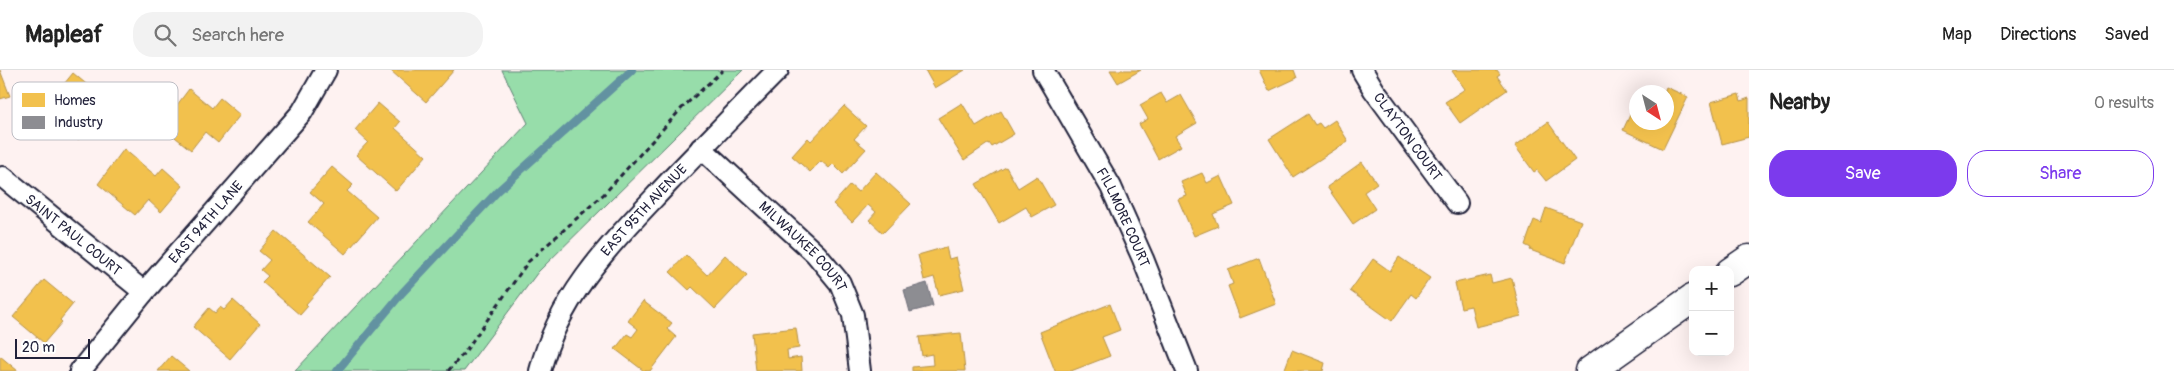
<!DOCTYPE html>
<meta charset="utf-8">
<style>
body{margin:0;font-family:Pangolin,sans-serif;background:#f2f2f2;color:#222}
.controls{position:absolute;right:15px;bottom:15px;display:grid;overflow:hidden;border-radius:10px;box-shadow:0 5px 20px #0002}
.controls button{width:45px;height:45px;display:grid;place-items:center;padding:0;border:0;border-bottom:1px solid #e0e0e0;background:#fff;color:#222;font:25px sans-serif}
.compass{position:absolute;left:1629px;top:15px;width:45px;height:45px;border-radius:50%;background:#fff;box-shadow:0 5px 20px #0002;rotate:144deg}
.scale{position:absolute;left:15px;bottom:12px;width:75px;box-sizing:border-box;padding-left:5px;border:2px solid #22223b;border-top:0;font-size:14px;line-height:18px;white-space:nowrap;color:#22223b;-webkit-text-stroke:4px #fff;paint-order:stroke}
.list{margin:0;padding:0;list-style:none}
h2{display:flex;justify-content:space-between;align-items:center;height:65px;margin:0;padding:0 20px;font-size:21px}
h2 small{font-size:16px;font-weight:400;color:#767676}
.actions{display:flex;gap:10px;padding:15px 20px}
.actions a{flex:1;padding:11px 0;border:1px solid #7c3aed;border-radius:20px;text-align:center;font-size:18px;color:#7c3aed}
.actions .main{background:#7c3aed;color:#fff}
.icon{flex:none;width:28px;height:28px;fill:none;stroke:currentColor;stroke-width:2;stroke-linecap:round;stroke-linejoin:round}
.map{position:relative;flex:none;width:1749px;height:301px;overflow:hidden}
header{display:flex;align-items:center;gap:30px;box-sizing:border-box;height:70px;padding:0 25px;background:#fff;border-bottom:1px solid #e0e0e0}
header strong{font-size:24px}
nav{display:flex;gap:28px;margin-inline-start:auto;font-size:18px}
.search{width:350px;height:45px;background:#f2f2f2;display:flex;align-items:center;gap:12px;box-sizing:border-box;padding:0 18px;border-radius:20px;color:#767676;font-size:19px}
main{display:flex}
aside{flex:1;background:#fff}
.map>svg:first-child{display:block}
.green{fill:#97ddaa;stroke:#5c8072}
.homes{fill:#f2c14e;stroke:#b49148}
.industry{fill:#8d8d92;stroke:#6d6d78}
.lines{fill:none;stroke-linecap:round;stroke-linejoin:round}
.stream{stroke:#6292a1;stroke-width:8}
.minor-casing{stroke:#22223b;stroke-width:24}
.secondary-casing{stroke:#22223b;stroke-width:31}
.path{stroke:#22223b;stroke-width:3;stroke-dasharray:5 4;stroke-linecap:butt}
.minor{stroke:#fff;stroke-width:20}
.secondary{stroke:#fff;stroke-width:28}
.labels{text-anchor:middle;stroke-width:5;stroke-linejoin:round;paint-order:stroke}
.street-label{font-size:14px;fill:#22223b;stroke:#fff}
.key{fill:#fff;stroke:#bdbdc4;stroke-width:1}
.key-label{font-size:14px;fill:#22223b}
</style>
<header>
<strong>Mapleaf</strong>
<div class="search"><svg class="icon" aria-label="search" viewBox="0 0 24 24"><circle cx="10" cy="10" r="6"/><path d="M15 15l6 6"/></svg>Search here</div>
<nav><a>Map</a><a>Directions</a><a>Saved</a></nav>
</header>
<main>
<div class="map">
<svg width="1749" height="301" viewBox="0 0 1749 301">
<rect width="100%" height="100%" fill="#fef2f1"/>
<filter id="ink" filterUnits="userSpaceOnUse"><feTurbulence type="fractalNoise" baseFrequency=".02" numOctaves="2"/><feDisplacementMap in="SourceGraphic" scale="10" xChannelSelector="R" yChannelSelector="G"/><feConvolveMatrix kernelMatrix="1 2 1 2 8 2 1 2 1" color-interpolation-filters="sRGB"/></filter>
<g filter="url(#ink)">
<path class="green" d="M502,0H743L538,202L464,301H295L528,53Z"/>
<path class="homes" d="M0,0L10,26L0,29Z
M390,0H454L426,32Z
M925,0H965L935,18Z
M1110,0H1141L1118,13Z
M1259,0H1294L1297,8L1269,21Z
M1454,0H1497L1500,4L1497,6L1507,20L1460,53L1445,32L1465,19L1452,1Z
M73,3L109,33L78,70L58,54L65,46L59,42L61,39L51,30Z
M1666,17L1688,27L1663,79L1623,60L1636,32V52H1666V22H1664Z
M189,19L212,38L220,28L240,45L218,73L205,62L191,80L160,55L169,43L165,40L172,32L177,35Z
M1161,23L1167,33L1181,25L1197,53L1175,66L1181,76L1158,89L1139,54L1148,49L1140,35Z
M1739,24L1741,31L1749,28V67L1722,74L1711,32Z
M378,33L400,52L395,58L426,86L396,121L356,85L368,72L355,60Z
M962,33L976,56L1001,41L1014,64L992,77L989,73L964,90L938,48Z
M844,36L866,56L854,69L866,79L843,104L833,94L829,98L821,91L810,102L792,86L808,68L811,71Z
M1308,44L1315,55L1319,53L1323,58L1335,50L1348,71L1293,107L1269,69Z
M1548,52L1575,90L1546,111L1537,100L1534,102L1515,76Z
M124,79L156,106L163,98L183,116L161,142L148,130L135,145L98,114Z
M1362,92L1377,113L1364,122L1375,139L1353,154L1327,117Z
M332,97L353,115L347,121L377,147L345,184L308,152L324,134L310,122Z
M1006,97L1018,118L1037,106L1054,135L1032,147L1026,137L999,153L976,114Z
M876,102L911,134L883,163L869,150L876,142L868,135L852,152L833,134L850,115L858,122Z
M1202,103L1207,113L1221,106L1234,135L1213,144L1218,156L1194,166L1178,129L1187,126L1181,112Z
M1546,138L1581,151L1565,193L1530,180L1531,178L1525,175L1534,150L1541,153Z
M276,161L330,207L306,234L308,236L300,245L262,212L268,206L261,200L270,190L259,181Z
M946,177L949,189L956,187L964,219L939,225L934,207L924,210L918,185Z
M686,185L707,205L725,185L747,205L715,239L692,217L689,220L670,202Z
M1399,187L1430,208L1416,228L1411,224L1392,251L1350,221L1373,189L1390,201Z
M1259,188L1276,234L1240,248L1228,216L1233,214L1228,200Z
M1490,205L1492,213L1512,208L1521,246L1476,257L1471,236L1461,238L1455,213Z
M44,210L73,234L60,250L62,252L44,273L13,247Z
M233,230L260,254L230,289L193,257L209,238L215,243L220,237L224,240Z
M643,231L672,253L667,259L676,267L650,301H644L615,279L627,264L632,267L638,259L628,251Z
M1110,234L1120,260L1102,267L1110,286L1071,301H1055L1040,262Z
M796,258L799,278L787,280L788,289L801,287L802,301H756L752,263Z
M961,263L965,301H912V297L933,295L932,284L922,286L919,267Z
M1292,280L1325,293L1323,301H1284Z
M0,286L18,301H0Z
M171,286L189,301H158Z"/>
<path class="industry" d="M927,213L933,236L910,242L904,220Z"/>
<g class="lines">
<path class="stream" d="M337,301L402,223L498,121L632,0"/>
<defs>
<g id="minor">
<path id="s1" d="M1043,0L1111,117L1143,189L1187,301"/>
<path id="s2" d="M1362,0L1374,20L1457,133"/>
<path id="s3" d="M701,78L816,184L840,213L853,245L860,301"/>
<path id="s4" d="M3,107L144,222"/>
<path id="s5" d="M80,301L144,222L302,42L326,0"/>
<path id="s6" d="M540,301C560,222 615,170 669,112C705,75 741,37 778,0"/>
</g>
<path id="secondary" d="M1730,202L1749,189
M1590,301L1693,228"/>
</defs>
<use href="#minor" class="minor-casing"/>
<use href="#secondary" class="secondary-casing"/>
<path class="path" d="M448,301L464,283L528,192L604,124L682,38L723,0"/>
<use href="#minor" class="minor"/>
<use href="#secondary" class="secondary"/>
</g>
</g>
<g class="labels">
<g class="street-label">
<text dy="5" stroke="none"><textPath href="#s2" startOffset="81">CLAYTON COURT</textPath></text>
<text dy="5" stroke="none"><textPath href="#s6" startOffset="194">EAST 95TH AVENUE</textPath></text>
<text dy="5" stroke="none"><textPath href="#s1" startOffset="168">FILLMORE COURT</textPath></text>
<text dy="5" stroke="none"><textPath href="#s5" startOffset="195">EAST 94TH LANE</textPath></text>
<text dy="5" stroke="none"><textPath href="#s4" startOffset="91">SAINT PAUL COURT</textPath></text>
<text dy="5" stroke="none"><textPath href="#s3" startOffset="142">MILWAUKEE COURT</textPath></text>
</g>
</g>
<rect x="12" y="12" width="166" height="58" rx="8" class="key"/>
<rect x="22" y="23" width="23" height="14" fill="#f2c14e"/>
<rect x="22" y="46" width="23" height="13" fill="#8d8d92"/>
<g class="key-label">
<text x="54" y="35">Homes</text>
<text x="54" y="57">Industry</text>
</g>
</svg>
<div class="controls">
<button>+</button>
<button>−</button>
</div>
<svg class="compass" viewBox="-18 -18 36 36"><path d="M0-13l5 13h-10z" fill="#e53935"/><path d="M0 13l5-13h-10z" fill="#767676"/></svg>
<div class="scale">20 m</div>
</div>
<aside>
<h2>Nearby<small>0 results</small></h2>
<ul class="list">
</ul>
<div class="actions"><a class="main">Save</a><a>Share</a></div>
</aside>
</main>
